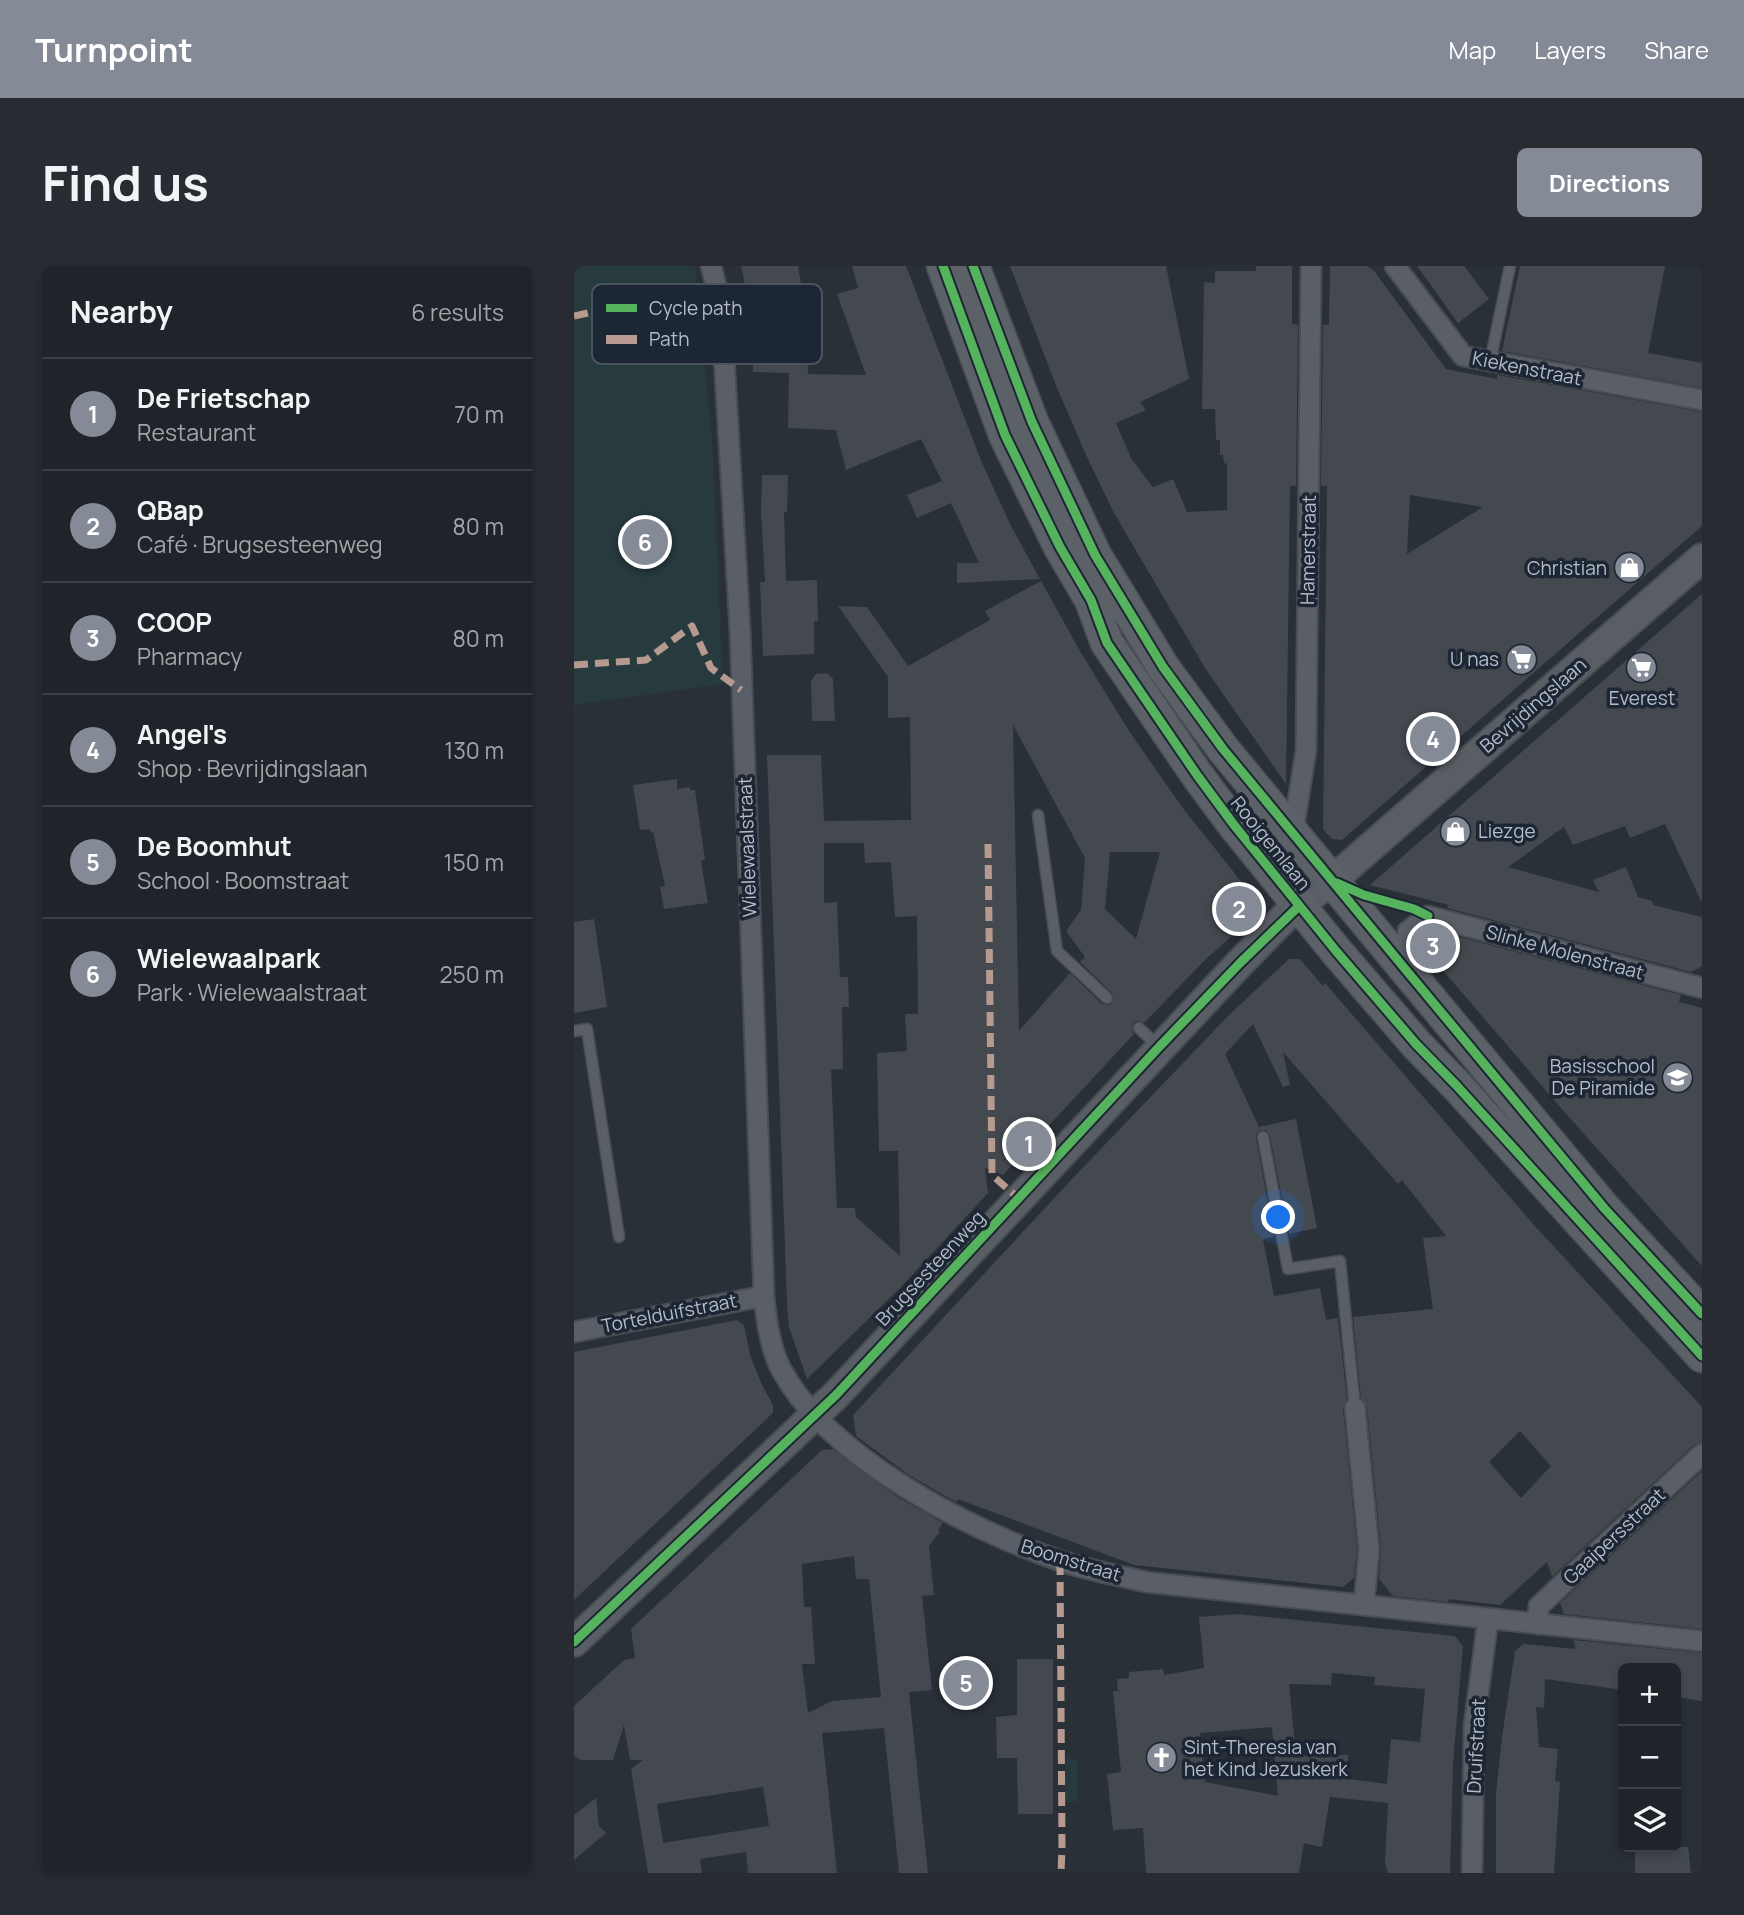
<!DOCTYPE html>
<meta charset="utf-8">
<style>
body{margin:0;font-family:Manrope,sans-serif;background:#282c32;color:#f1f3f6}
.controls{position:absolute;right:21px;bottom:21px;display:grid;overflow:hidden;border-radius:10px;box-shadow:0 4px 10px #0003}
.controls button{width:63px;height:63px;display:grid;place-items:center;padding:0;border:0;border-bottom:2px solid #3d4147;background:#20242a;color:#f1f3f6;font:35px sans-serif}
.you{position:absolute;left:705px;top:952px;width:24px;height:24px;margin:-18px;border:5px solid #fff;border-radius:50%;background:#1a73e8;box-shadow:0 0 0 10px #1a73e833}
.badge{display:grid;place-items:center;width:46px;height:46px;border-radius:50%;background:#848b96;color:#fff;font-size:23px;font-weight:700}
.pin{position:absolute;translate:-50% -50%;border:4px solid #fff;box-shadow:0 2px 7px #0006}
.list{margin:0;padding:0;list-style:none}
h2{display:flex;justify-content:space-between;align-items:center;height:91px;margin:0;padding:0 28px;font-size:30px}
h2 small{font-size:23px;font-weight:400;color:#a2a4a8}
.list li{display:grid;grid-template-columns:46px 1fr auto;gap:21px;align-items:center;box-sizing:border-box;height:112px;padding:0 28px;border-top:2px solid #3d4147}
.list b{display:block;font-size:26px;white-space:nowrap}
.list p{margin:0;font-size:23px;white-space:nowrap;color:#a2a4a8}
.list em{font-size:23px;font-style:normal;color:#a2a4a8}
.icon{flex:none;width:38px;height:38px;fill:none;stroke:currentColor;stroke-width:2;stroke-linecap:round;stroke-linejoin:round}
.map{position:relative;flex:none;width:1128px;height:1607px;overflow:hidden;border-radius:10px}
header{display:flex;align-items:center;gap:42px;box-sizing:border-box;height:98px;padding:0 35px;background:#848b96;color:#fff}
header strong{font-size:33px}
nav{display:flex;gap:38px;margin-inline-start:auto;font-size:24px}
.intro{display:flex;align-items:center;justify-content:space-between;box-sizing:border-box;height:168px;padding:0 42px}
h1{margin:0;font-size:49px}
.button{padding:18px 32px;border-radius:10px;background:#848b96;color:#fff;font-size:24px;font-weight:700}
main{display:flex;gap:42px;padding:0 42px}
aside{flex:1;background:#20242a;border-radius:10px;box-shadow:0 4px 10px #0003}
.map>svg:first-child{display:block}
.green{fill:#273a3e}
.building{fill:#444950;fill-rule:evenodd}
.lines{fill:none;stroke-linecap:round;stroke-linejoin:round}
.lane-casing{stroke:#484c53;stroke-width:13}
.street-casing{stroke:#484c53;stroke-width:23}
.secondary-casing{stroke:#484c53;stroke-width:32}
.primary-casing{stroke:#484c55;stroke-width:35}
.lane{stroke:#5a5e66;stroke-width:10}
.street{stroke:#5a5e66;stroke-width:19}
.secondary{stroke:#595d64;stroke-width:28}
.primary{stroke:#5c6168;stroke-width:32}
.quiet{stroke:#b69a8f;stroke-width:7;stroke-dasharray:14 7;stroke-linecap:butt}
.cycleway-casing{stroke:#1d2633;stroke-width:13}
.cycleway{stroke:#56b35d;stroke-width:9}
.labels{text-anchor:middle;stroke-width:7;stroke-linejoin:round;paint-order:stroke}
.street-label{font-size:19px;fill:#b4bcc9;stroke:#1d2633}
.poi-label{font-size:19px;fill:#b4bcc9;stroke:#1d2633;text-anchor:end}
.key{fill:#1d2633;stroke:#4a5360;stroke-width:2}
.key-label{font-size:19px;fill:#b4bcc9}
</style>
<header>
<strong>Turnpoint</strong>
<nav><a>Map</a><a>Layers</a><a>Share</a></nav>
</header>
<div class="intro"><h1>Find us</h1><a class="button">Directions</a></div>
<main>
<aside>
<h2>Nearby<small>6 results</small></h2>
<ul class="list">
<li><span class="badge">1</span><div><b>De Frietschap</b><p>Restaurant</p></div><em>70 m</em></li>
<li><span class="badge">2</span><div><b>QBap</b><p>Café · Brugsesteenweg</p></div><em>80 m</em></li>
<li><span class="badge">3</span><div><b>COOP</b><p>Pharmacy</p></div><em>80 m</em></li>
<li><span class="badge">4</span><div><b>Angel's</b><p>Shop · Bevrijdingslaan</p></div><em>130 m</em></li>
<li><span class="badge">5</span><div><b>De Boomhut</b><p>School · Boomstraat</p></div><em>150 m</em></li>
<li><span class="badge">6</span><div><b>Wielewaalpark</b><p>Park · Wielewaalstraat</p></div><em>250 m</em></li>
</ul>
</aside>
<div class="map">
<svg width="1128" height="1607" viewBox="0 0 1128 1607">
<rect width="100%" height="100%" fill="#2a3038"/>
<path class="green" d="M0,0H121L138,171L149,418L0,439Z
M491,1493H503V1536H491Z"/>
<path class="building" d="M167,0H224L231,43L234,108L292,109L263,28L284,22L278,0H332L408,197L436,258L466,313L383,317V297H405L377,237L343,252L333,229L368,215L347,173L272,204L262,164L214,162L215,107L179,106L177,47Z
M436,0H592L615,113L566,136L572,144L542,157L558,194L579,221L599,213L613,246L653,244V198L650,197L649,189H646V174H642L641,143H628L630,16L641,17V5H682V0H718V58L724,59L722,220H716L712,518L631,402L540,247L512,189L481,117Z
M756,0H793L801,6L872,103L923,113V109L1128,146V260L768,574L758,573L749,563L753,220H747L749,59H755ZM836,229L909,241L833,288Z
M843,0H890L915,33L884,57Z
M946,0H1091L1074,87L1128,97V122L928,85Z
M188,209H214L213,246H210L212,315L243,314L244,355H240V388L189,390L186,316H191L187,246Z
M467,315L506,385L555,465L608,541L685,638L684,647L632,693L570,757L566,755L560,756L558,761L560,768L429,909L411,902L414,927L327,1021L233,1113L215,1061L213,1037L193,489H247L250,555L337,554L336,451L314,452V411L264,340L293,341L334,400L416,354L411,345ZM439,459L511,592L507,644L492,665L511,691L506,696L538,727L540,733L536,739L528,738L496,707L445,765ZM250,577H290L291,597L317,596L321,651L343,650L344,748H331L333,785L303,787L305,885H324L326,990L282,951L281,942H263L257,804L269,803L268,741H275L274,711H266L263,636L250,637ZM536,586H586L562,673L531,643Z
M1128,328V637L1091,558L1056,572L1051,560L999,579L990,561L934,601L1025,626L1019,614L1052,601L1064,631L1078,635L1079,639L1128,651V700L1117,706L873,642L875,639L796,619Z
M253,407L259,413L261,455H238L237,415L242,408Z
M103,513V523L116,521V524H121L131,594L127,595L134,637L90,643L86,621L91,620L79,566L76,567V563L66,564L59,519Z
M20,653L33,741L0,747V656Z
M859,664L1107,729L1105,736L1128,742V1000L986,841L848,680Z
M715,693H726L749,720L751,717L960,959L1128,1141V1176L1120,1179L978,1311L973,1296L926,1339L875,1333L874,1336L819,1330L805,1313L807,1282L793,1141L787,1132L779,1051L859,1043L849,972L872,970L828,914L824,918L709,786L716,819L709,821L679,758L651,788L685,861L722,853L743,962L715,968L696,870L692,864H687L682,868V872L700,971L689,973L700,1030L746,1022L752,1054L764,1052L773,1133L769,1143L783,1283L780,1312L769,1321L560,1299L384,1233L382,1236L335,1209L282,1170L279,1149L498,913L655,749ZM946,1165L977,1200L947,1232L915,1196Z
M163,1054L170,1059L176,1089L188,1119L199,1139V1147L0,1334V1086Z
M259,1183L322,1230L369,1257L364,1264L366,1266L355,1280L360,1329L348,1330L358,1424L335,1426L354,1607H325L310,1462L248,1467L263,1607H174L172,1586L126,1593L128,1607H74L57,1503L69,1494H56L50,1459L39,1494H7L0,1490V1440L50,1394L61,1392L57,1363L248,1184ZM280,1290L282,1313H295L307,1431L258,1435L234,1447L228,1398H241L237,1341H230L228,1298ZM189,1521L195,1560L89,1577L83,1538Z
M1128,1205V1363L990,1348L986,1337Z
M664,1348L881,1370L889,1380L879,1498L876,1607H814L811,1597L814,1537L756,1531L748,1581L730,1577L725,1607H572L569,1562L539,1564L533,1508L547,1506L539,1425H544L543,1413L555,1412V1406L589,1403L590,1409L630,1402L625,1351ZM758,1407L801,1411L800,1419L851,1423L846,1476L817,1473L813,1518L774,1513V1489L722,1490L715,1418L757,1419ZM698,1461L704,1530L631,1516L626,1467Z
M999,1374L1128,1387V1435L1102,1431V1402H1049V1424L971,1413L970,1442L962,1441L965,1481L984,1483L981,1515L986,1516L980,1607H922V1527L928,1471L941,1385L949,1378L1002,1383Z
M443,1393H479V1548H444L443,1492H423L422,1451L443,1449Z
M22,1532L25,1560L32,1567L0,1594V1549Z
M1061,1581L1091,1583V1581H1114L1117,1607H1061Z"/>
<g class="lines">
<defs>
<path id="lane" d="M916,96L936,0
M464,549L483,685L533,732
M565,762L585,781
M0,765L13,763L45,971
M689,871L714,1003L766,995L781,1142"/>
<path id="street" d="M137,0L147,39L166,365L190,1030C192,1053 196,1082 207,1103C253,1190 393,1263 484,1294C512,1304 543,1309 572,1316L1128,1375
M821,0L889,90L1128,134
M719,567L732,484L737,0
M832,704L834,665L854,650L1128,722
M0,1066L190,1030
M781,1142L795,1283L790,1338
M963,1358L965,1340L1128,1188
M898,1607L900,1460L914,1353"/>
<path id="secondary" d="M0,1376L262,1129L666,697L712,650L769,605L1128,292"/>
<path id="primary" d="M369,0L431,169L486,281L517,334L533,377L623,509L660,559L762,685L842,778L883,820L1128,1090
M399,0L458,156L521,289L589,401L649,483L832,704L1030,942L1128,1048"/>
</defs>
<use href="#lane" class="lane-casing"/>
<use href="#street" class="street-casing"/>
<use href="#secondary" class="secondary-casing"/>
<use href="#primary" class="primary-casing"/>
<use href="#lane" class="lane"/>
<use href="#street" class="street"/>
<use href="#secondary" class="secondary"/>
<use href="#primary" class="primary"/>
<path class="quiet" d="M0,50C49,39 95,32 146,35
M0,399L72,394L118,360L137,402L167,424
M414,578L418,909L444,932
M486,1295L488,1583L487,1607"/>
<defs>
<path id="cycleway" d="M369,0L431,169L486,281L517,334L533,377L623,509L660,559L762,685L842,778L883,820L1128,1090
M399,0L458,156L521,289L589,401L649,483L832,704L1030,942L1128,1048
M763,617L790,629L840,643L854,650
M0,1376L262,1129L585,781L666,697L725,640"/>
</defs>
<use href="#cycleway" class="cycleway-casing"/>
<use href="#cycleway" class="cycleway"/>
</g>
<defs>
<symbol id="shop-disc" viewBox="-11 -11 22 22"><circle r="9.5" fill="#848b96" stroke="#1d2633"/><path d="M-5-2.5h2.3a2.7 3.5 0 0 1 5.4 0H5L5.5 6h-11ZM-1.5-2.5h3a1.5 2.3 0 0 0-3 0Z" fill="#fff"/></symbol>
<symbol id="supermarket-disc" viewBox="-11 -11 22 22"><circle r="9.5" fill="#848b96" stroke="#1d2633"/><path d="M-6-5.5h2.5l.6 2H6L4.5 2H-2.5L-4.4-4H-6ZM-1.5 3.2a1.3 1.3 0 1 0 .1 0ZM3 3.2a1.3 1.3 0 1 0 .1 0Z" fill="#fff"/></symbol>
<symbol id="school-disc" viewBox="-11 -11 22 22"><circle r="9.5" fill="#848b96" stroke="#1d2633"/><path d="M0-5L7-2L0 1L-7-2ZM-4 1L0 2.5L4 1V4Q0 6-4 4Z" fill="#fff"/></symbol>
<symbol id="church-disc" viewBox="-11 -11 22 22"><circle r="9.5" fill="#848b96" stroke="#1d2633"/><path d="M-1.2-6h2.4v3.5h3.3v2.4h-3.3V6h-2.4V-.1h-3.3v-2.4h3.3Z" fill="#fff"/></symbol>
</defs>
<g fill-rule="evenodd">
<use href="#shop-disc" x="1038" y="284" width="35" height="35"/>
<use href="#supermarket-disc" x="930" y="376" width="35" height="35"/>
<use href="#supermarket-disc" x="1050" y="384" width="35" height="35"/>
<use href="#shop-disc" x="864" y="548" width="35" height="35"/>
<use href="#school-disc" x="1086" y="794" width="35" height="35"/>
<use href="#church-disc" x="570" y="1474" width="35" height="35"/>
</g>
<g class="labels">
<g class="street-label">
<text transform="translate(953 102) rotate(11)" y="7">Kiekenstraat</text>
<text transform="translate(734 284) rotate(-89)" y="7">Hamerstraat</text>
<text transform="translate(959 439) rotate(-41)" y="7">Bevrijdingslaan</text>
<text transform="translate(697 577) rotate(51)" y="7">Rooigemlaan</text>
<text transform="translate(173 581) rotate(-92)" y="7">Wielewaalstraat</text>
<text transform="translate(991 686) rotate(15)" y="7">Slinke Molenstraat</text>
<text transform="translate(356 1002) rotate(-47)" y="7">Brugsesteenweg</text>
<text transform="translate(95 1047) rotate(-11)" y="7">Tortelduifstraat</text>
<text transform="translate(1040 1270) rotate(-43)" y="7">Gaaipersstraat</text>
<text transform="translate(497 1294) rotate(17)" y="7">Boomstraat</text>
<text transform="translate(902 1480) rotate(-87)" y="7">Druifstraat</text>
</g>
<g class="poi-label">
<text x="1033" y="309">Christian</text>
<text x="925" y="400">U nas</text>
<text x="1068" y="439" text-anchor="middle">Everest</text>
<text x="904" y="572" text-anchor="start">Liezge</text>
<text x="1081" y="807">Basisschool<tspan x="1081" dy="22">De Piramide</tspan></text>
<text x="610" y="1488" text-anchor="start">Sint-Theresia van<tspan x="610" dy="22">het Kind Jezuskerk</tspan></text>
</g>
</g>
<rect x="18" y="18" width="230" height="80" rx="10" class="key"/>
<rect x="32" y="38" width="31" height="8" fill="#56b35d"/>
<rect x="32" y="69" width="31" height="9" fill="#b69a8f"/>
<g class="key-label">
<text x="75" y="49">Cycle path</text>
<text x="75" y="80">Path</text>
</g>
</svg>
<div class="controls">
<button>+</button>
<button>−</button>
<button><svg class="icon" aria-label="layers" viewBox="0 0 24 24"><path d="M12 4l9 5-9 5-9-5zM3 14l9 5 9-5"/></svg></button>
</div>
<div class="you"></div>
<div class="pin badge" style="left:455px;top:878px">1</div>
<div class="pin badge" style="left:665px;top:643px">2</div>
<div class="pin badge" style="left:859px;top:680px">3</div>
<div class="pin badge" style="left:859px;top:473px">4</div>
<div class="pin badge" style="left:392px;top:1417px">5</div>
<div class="pin badge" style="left:71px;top:276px">6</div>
</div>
</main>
